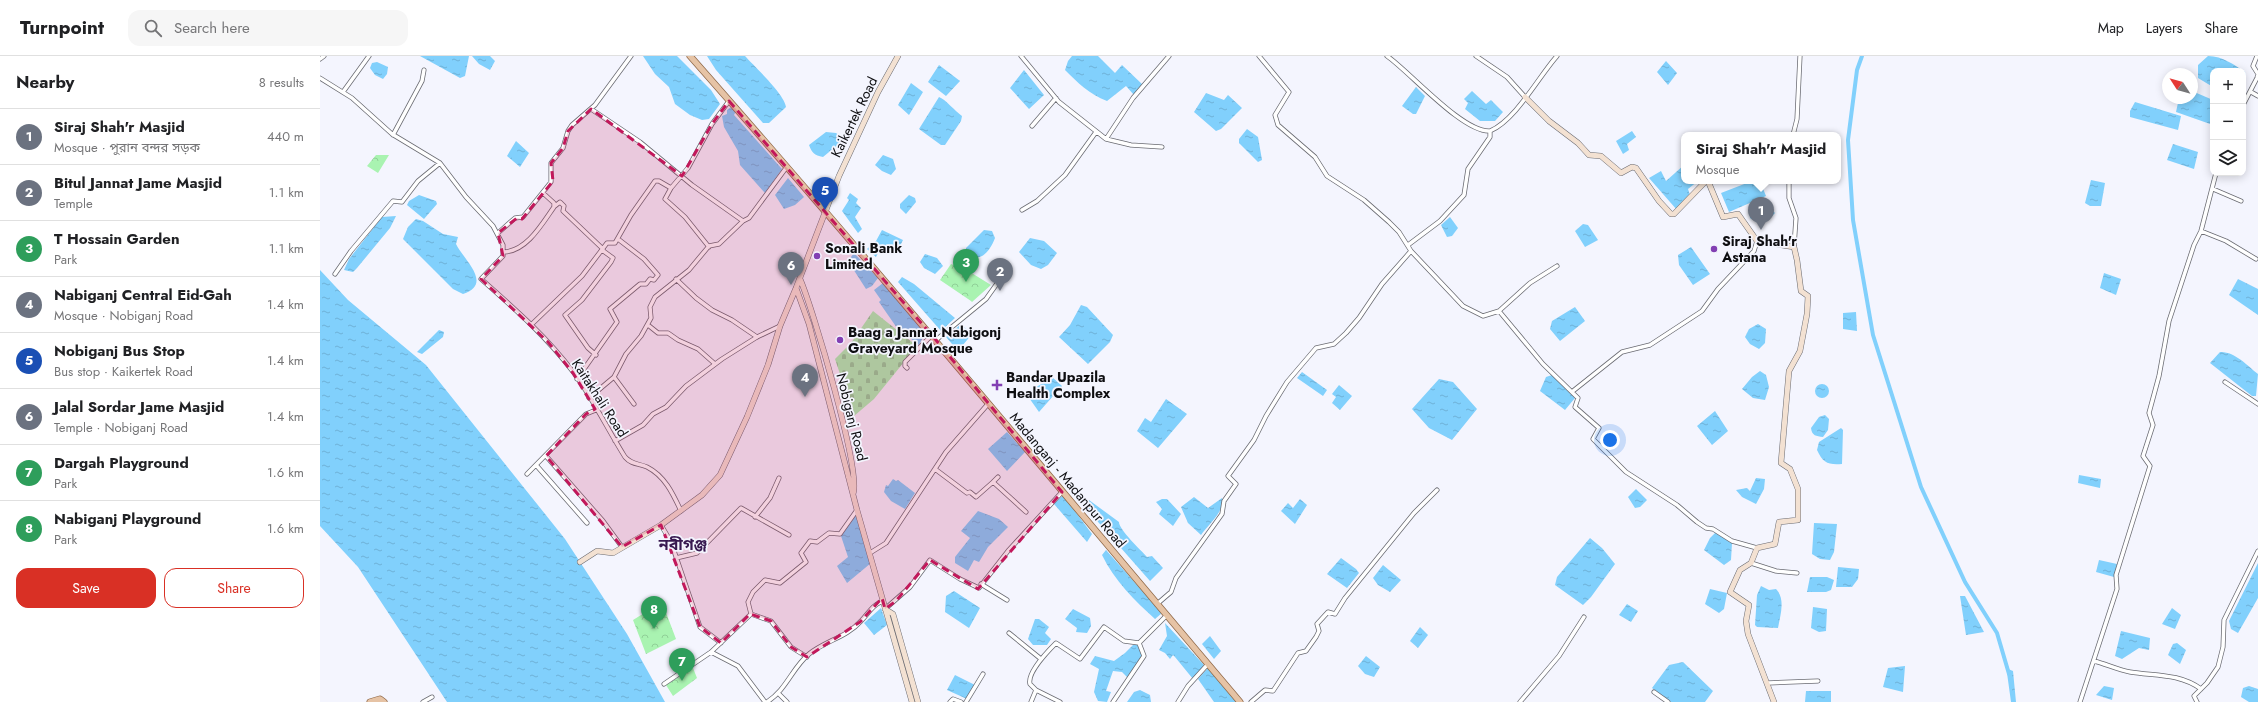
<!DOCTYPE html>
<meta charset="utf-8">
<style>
body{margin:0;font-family:Jost,"Noto Sans Bengali",sans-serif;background:#f6f6f6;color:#202124}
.controls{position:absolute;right:12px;top:12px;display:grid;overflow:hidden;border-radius:8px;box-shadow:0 2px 10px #0003}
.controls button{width:36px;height:36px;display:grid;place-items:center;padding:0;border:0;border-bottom:1px solid #e0e0e0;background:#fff;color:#202124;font:20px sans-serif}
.compass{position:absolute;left:1842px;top:12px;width:36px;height:36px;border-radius:50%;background:#fff;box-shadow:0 2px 10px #0003;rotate:306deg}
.you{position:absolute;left:1290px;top:384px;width:14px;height:14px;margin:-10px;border:3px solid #fff;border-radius:50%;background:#1a73e8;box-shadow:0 0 0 6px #1a73e833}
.badge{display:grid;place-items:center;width:26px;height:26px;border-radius:50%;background:#d93025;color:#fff;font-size:13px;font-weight:700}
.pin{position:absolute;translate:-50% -33px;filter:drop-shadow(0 1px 2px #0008)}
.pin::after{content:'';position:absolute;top:21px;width:14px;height:12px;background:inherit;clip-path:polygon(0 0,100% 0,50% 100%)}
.popup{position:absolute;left:1361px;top:76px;width:160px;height:52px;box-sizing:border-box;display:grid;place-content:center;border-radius:8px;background:#fff;filter:drop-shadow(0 1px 3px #0005);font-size:13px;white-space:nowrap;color:#757577}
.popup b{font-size:15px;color:#202124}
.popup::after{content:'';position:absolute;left:50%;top:100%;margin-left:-8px;border:8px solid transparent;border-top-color:#fff}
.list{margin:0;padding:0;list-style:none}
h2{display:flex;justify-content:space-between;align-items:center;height:52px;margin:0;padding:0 16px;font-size:17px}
h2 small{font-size:13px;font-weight:400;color:#757577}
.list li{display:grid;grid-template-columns:26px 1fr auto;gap:12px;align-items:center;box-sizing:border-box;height:56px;padding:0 16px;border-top:1px solid #e0e0e0}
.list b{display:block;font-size:15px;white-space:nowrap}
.list p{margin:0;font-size:13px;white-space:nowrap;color:#757577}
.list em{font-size:13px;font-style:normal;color:#757577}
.actions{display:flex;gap:8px;padding:12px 16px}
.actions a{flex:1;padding:9px 0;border:1px solid #d93025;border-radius:12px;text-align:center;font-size:14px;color:#d93025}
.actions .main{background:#d93025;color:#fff}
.icon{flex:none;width:22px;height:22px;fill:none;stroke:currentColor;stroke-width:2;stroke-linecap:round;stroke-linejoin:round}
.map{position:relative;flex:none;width:1938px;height:646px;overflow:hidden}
header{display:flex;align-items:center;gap:24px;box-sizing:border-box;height:56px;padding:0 20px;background:#fff;border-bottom:1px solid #e0e0e0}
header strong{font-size:19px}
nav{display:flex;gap:22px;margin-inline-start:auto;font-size:14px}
.search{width:280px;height:36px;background:#f6f6f6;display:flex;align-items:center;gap:10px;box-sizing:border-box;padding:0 14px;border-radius:12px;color:#757577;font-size:15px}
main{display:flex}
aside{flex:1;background:#fff}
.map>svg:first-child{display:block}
.forest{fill:url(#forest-crowns)}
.cemetery{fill:url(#cemetery-stones)}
.water{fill:url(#water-ripples)}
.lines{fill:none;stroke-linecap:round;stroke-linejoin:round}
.canal{stroke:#81d0fc;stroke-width:4}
.street-casing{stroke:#6a6b72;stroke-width:5}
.secondary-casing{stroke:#6a6b72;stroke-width:6}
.primary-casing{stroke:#906a4a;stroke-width:7}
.street{stroke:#fff;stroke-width:3.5}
.secondary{stroke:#f3e1d2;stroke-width:5}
.primary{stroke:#e6c3a5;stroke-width:5.5}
.marked{fill:#c2185b;fill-opacity:0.2;stroke:#c2185b;stroke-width:3;stroke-dasharray:8 5;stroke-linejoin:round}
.poi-dot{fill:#823fb3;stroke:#f4f5fe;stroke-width:1.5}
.labels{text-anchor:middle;stroke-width:3.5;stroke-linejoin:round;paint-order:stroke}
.street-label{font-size:14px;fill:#0e0e11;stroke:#f4f5fe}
.poi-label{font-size:14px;font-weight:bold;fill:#0e0e11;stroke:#f4f5fe;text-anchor:start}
.quarter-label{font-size:16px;font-weight:bold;fill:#381850;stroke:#f4f5fe}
</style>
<header>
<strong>Turnpoint</strong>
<div class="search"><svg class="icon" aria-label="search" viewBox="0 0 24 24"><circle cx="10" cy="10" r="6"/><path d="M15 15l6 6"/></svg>Search here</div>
<nav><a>Map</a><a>Layers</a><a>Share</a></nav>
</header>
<main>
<aside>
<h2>Nearby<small>8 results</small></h2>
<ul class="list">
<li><span class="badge" style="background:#6b7280">1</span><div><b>Siraj Shah'r Masjid</b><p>Mosque · পুরান বন্দর সড়ক</p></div><em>440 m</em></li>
<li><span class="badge" style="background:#6b7280">2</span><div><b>Bitul Jannat Jame Masjid</b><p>Temple</p></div><em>1.1 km</em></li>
<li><span class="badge" style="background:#2e9e5b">3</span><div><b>T Hossain Garden</b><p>Park</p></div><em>1.1 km</em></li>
<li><span class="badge" style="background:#6b7280">4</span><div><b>Nabiganj Central Eid-Gah</b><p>Mosque · Nobiganj Road</p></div><em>1.4 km</em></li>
<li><span class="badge" style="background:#1a4fb4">5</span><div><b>Nobiganj Bus Stop</b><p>Bus stop · Kaikertek Road</p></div><em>1.4 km</em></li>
<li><span class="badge" style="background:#6b7280">6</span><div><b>Jalal Sordar Jame Masjid</b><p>Temple · Nobiganj Road</p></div><em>1.4 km</em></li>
<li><span class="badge" style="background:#2e9e5b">7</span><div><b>Dargah Playground</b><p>Park</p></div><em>1.6 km</em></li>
<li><span class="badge" style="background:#2e9e5b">8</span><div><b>Nabiganj Playground</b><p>Park</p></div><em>1.6 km</em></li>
</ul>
<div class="actions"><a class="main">Save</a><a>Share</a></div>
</aside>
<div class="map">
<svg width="1938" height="646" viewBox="0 0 1938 646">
<defs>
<pattern id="forest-crowns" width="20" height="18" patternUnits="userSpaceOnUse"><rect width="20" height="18" fill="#a9f3b1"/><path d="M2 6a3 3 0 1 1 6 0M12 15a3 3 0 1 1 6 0" fill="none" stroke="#90cf97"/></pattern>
<pattern id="cemetery-stones" width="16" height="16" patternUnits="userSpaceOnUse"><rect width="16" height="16" fill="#a9f3b1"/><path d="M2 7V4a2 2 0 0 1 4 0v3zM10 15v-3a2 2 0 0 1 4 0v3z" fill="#90cf97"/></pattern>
<pattern id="water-ripples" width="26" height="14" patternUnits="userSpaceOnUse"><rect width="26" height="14" fill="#81d0fc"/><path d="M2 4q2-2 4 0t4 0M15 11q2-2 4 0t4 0" fill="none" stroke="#6eb1d7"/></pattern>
</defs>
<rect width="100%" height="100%" fill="#f4f5fe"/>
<path class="forest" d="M56,99H69L58,117L47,110Z
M631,208L650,216L671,229L652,246L651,245L620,224Z
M342,546L356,583L326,598L313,564Z
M373,612L377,622L353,640L346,629Z"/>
<path class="cemetery" d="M553,255L597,290L554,343L534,360L515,303L531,287Z"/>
<path class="water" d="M100,0H149L145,20L140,22Z
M152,0H170L175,5L170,14L159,8Z
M323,0H357L391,34L400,48L389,63L382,64L370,59L355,48L349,31L335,18Z
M387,0H425C435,11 465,39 466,51L449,67H443L396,14Z
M752,0H778L795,17L802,9L823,29L814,39L806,30L787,45C769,38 758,27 745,14L748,5Z
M1888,0C1903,0 1914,9 1925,16L1926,24L1923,29V15H1893V31L1878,22V9Z
M1346,5L1357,17L1348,29L1337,16Z
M57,6L68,11L67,18L63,23L55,19L50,12L52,7Z
M619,9L640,25L626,40L608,26Z
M704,14L724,39L709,53L690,32Z
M591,27L603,36L589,59L578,49Z
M1096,31L1105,40L1096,58H1093L1082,50Z
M1152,35L1166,48L1171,44L1183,56L1175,65H1160L1145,53L1148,47L1144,43Z
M1872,35L1893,44V69L1856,56L1859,42H1872Z
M886,37L904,44L908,39L922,52L901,73L896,75L874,56Z
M619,41C625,43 635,55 642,60L641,65L625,89H621L599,73Z
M1815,46L1861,60L1858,74L1810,61V55Z
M411,51L416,55L414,59L462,113L445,137L420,109L418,95L404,71L402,60L407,58V54Z
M927,73L938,81L942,104L938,106L919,87V83Z
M1312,75L1316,81L1307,88L1309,94L1303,98L1296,85Z
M506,76L516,77L520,80V87L503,101C494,99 492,97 489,89Z
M196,85L209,97L200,111L187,100Z
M1853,88L1878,96L1874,113L1847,104Z
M563,99L573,103L576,113L571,119L562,115L555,109Z
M1364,109V125H1378L1368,133L1370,139L1357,154L1329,122L1341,115L1346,125Z
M468,122L484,141L475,149L464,153L455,139Z
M1771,124L1785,127L1781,150H1770L1765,147Z
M1432,125H1440L1446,140L1409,156L1401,137Z
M530,137L538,143L536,147L541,152L535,161L542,173L538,177L522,155L529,144L527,142Z
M99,139L116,145L117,148L104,163L87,149L89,145Z
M589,139L595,142L596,146L586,158L580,152V148Z
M1437,147L1449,151L1455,157L1449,163L1438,167L1430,162L1429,149Z
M76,160L70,172L37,212L33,216L24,214L29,203L62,161Z
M1130,161L1138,172L1132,180L1127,181L1121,169Z
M96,163L103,165L123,178L138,181L136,188C143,203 174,228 143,238L133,233L83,183L88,171Z
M1263,168L1268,169L1278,184L1265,191L1255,175Z
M562,174L583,184L576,198L561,191L556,201L547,193L556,185Z
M664,174L672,175L675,182C670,195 660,209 646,197V192Z
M710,182L724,185L737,197L728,209L721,213L711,209L699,196Z
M1371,191L1390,218L1373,229L1359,209L1358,199Z
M534,197L558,222L552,230L546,233L528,205Z
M605,198L617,202L623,210L615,218L604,212L600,206Z
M0,214L28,244L106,309L245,483L307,578L345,646H127L38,511L0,470Z
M1784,217L1801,223L1796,239L1780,232Z
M582,221L594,228L635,262L621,275L578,226Z
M1918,223L1938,233V259L1909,239Z
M563,227L606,276L599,289L577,272L559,246L561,244L554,234Z
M761,249L767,251L793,279L790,286L768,308L739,281L750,269Z
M1255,251L1265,265L1240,285L1230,273L1232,265Z
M1536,256L1537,275L1523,273V257Z
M641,268L652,278L638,295L626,281Z
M1438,268L1446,273L1445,287L1439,293L1430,288L1425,281L1429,273Z
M119,274L124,276L123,281L102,298L97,296Z
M1900,296C1914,295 1928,310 1938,318L1936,340H1932L1890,307Z
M1440,315L1446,319L1449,331L1445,344L1433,342L1422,333L1432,321Z
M982,316L1007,334L1003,340L977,322Z
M1232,319L1255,342L1245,354L1220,335L1226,321Z
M732,321L742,330L719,356L707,339C717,328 723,329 732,321Z
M1119,323L1133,326L1157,353L1132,384L1109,372L1092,353Z
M1495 335a7 7 0 1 1 14 0a7 7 0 1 1-14 0Z
M1019,329L1032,340L1020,354L1012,347L1016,341L1012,338Z
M846,343L867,358L838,392L817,375L825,362L831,366Z
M1395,355L1408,375L1392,389L1377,370Z
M1505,359L1509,363L1508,374L1503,381C1496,380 1492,380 1491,372L1499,361Z
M1521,372L1523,374L1522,408C1508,409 1503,407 1497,394L1499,386Z
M687,376L705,396L687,415L668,393Z
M1759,419L1781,423L1780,432L1758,427Z
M1436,422L1445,423L1444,433L1436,448L1422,441L1416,434L1427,432L1430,435Z
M573,423L576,425L578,424L595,437L585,453L571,445L564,436L566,429L568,430Z
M1316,433L1327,444L1320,451L1315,452L1308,441Z
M743,439L772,478L767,486L734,448Z
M874,441L888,452L902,442C906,454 888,469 881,479L868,467L861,451Z
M842,443H847L861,458L853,470L839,458L842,453L836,446Z
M980,443L987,449L975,468L961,455L968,447L973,452Z
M769,444L799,466C799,474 821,494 827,501L832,500L843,512L830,525L764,450Z
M658,455L679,463L688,471L668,491L659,506L654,504L648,515L635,507V501L650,482L641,475Z
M537,458L551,507L527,527L517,510L528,501L521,480Z
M1494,467L1517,468L1514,496L1510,504L1500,503L1492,498Z
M1396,476L1412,487L1411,504L1404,509L1384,494L1390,482Z
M1270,482L1282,492L1295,508L1271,541L1263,549L1235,529L1237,521Z
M786,494L842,557L835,563C815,545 794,524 782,499Z
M1021,502L1036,513L1039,517L1027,532L1007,518Z
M1779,504L1797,508L1794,521L1776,516Z
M1938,507V542L1918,577L1911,573L1909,565Z
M1063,509L1081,524L1070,536L1058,529L1053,522Z
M1518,511L1539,513L1538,523L1532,531H1516Z
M1490,521H1507L1514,524L1511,534L1506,536H1487Z
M1441,530L1449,534L1456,533C1466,543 1460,560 1458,572L1437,571L1435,569L1437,539Z
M1390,533L1407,537L1404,553L1399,557L1385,548Z
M634,535L660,552L649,572L625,556L626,540Z
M1640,540H1645L1664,576L1646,579Z
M1307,548L1318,555L1311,566L1299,559Z
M1493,551L1507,553L1506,575L1499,576L1491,572Z
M561,552L567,569L554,579L544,567Z
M1852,552L1861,559L1855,573L1842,568Z
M753,553L770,562L771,570L767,577L756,576L757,572L745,563Z
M715,563H719L729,571L725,577L731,583L727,589H713L708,583Z
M845,567L884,609L873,623L855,601L853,599L850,603L845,597L839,594L847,580Z
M1100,571L1108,579L1098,592L1090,585Z
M1801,575L1830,582L1829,594L1819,592L1802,603L1795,600Z
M890,580L901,595L894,603L882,588Z
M1857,587L1866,594L1860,608L1848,599L1853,588Z
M813,589H819L824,600L807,621L802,616L793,615L786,635L791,636L787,646L778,645L774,636L779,613L770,608L775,600L794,605L805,597Z
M1046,600L1060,611L1054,621L1045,618L1038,610Z
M1363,606L1393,635L1385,646H1351L1332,632L1349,609Z
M1585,610L1583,636L1563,631L1568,612Z
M888,612L917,646H894L878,623Z
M1688,613L1693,615L1696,646H1691L1687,617Z
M635,619L655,629L647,643L627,634Z
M1784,630L1794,632L1792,644L1776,639Z
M1929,630L1938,633V646H1929L1921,641L1923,632Z
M820,634L830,639L831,646H807L814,636Z
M1486,635H1511V646H1485Z"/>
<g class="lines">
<path class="canal" d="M1542,0L1537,14L1528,84L1533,164L1553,279L1601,431L1645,526L1677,577L1689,618"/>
<defs>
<path id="street" d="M701,0L739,46L786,83L811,89L842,91
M939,0L969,36L955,59L958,69L995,101L1007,120L1044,144L1069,166L1079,176L1091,195L1143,250L1163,260L1179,255L1210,227L1237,210
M1067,0C1090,16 1143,77 1170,75
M1156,0L1187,21L1205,41
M0,3L4,0
M0,22L32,42L72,78L120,107L146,141L173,170L183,189V200L161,223C195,253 227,281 254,317C273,343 288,374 305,401C312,409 318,407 327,411C345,420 353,438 361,455
M23,36L49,0
M1931,36L1938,40
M1923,49L1937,22L1938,18L1933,10L1937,0
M271,53L320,86L372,129L423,165
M712,70L736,42
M73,79L102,25L104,14
M1473,79L1477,63L1480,0
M786,83L813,42L849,0
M1469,125V142L1476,162L1474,191
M351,132L345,143L365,161L389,191
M1893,133L1921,145
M235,150L240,146L244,150L243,155L283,193
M702,154L717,145L745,119L776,76
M1881,175L1906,185L1936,203
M178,177L195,162L203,161L231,126V107L243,92L248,75L252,69L275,49L311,0
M1088,189L1120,165L1144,139L1148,113L1170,81V75C1196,64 1219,20 1237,0
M184,196C207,195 222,168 234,151V147L223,137
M15,218L31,195L73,145L82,146L98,125L120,107
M356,223L376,242L392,254L412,264L437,281
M1179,255L1223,308L1258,342L1255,351L1279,372L1273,383L1306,416L1357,449L1377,466L1386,472L1393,473L1412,485L1437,492
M212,268L262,220L287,187H295L311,159L335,125H339L351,132L368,112L392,68L409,45
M328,269L338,277H348L358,284L378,293L395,308
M616,284L666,243L681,222
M276,299L268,292L245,259L262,244L291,206L293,202L282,194
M587,312L585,310V306L612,279
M294,321L314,348
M257,323L297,266L290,253L320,228H326L330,223L334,224L338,219L324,203L298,183
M1905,326L1938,348
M1253,335L1302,296L1330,289L1382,255L1398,233L1434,195L1437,185
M269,342L294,321L306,298L321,280L331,262L330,251L335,241L369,214L389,190L399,188L423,165L429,162L466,112
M295,385L323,369L333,358L346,351L366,330L402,303L437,281L460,270
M226,400L283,465L302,491
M216,409L267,467
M615,413L647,437L650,436L656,441L673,426L706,456
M207,418L266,358L276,354
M673,426L678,421
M435,461L450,442L459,422
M341,469L351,486L380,571L401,587
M550,497L566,487L626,396L668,348
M356,502L377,497L421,452L469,479
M1431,507L1456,515L1477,517
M661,528L687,544
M837,548L851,536L856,522L902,458L904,445L916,428L908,420L934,384L946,360L967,326L996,292L1014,288L1026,277L1039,262L1062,228L1091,195
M565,553L590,531L610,504L640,523L659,532L688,495L742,436
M431,558L451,565L471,591L487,601
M689,577L721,603
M391,596L418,610L445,646
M1774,605C1786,608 1798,614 1810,616C1834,620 1859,617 1881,633
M1448,627L1498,625
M344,628L391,596L431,558L428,546L433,536L445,524L460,527L486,506L481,497L490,485L497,486L509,477L520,478L537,454
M716,634L740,646
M1334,636L1348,646
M459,638L467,646
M103,646L112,641
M447,646C467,633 472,612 489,598C505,585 527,581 541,565C549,557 551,550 563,545
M630,646L633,643L641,646
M646,646L663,618
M711,646L716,634L710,628C707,617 728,595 736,587L760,603L784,571L804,585L819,587L847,559
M793,646L824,600L819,587
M858,646L868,630L888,608
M931,646L945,634L953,635L978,597L986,595L996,581L999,575L997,568L1008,556L1015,558L1025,542L1094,457L1117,434
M1200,646L1239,600L1264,561
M1760,646L1797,533L1796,519L1830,410L1823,400L1833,369L1829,357L1839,320L1849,265L1874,189L1881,175L1896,117
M1877,646L1874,640L1887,627L1898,611L1903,591L1904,564L1938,495"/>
<path id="secondary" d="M1205,41L1229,65L1258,87L1269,99L1281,100L1301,117L1312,111L1316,112L1339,145L1351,158H1354L1386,125
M1388,125L1403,161L1418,158L1437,185L1474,191L1477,204L1481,235L1488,240L1487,258L1480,295L1469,315L1461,407L1470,413L1478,433V464L1459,466L1455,488L1437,492L1431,507L1420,514L1410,536L1429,549L1426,565L1428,578L1454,646
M480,223C492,250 542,417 533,438
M476,232L489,268L537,454L592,646
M260,506L277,495L293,497L341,469L382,439L400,419L427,361L448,309L460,270L476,232L519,120L558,36L578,0
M565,553L573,558L598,646"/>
<path id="primary" d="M370,0C557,212 737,430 920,646
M50,646L60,643L64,646"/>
</defs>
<use href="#street" class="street-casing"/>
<use href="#secondary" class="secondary-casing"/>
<use href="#primary" class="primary-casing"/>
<use href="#street" class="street"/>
<use href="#secondary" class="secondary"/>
<use href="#primary" class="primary"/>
</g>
<path class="marked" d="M409,45L616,284L742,436L658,533L610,504L576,545L565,553L562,542L540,566L487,601L471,591L451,565L430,558L401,587L380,571L341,469L302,491L226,400L266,358L275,353L253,317L228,286L161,223L183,200L178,177L197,162L202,163L233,125L231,107L243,92L248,75L271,53L362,120L392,68Z"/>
<g class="poi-dot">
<circle cx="1394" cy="193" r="4"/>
<circle cx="497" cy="200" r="4"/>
<circle cx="520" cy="284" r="4"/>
<path d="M675 323h4v4h4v4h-4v4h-4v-4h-4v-4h4z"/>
</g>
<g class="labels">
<g class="street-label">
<text transform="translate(534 61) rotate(-64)" y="5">Kaikertek Road</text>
<text transform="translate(280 342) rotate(57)" y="5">Kaitakhali Road</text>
<text transform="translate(532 361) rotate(76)" y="5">Nobiganj Road</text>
<text transform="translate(748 424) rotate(50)" y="5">Madanganj - Madanpur Road</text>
</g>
<g class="poi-label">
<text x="1402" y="190">Siraj Shah'r<tspan x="1402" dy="16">Astana</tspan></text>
<text x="505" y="197">Sonali Bank<tspan x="505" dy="16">Limited</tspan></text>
<text x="528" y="281">Baag a Jannat Nabigonj<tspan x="528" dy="16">Graveyard Mosque</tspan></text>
<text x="686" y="326">Bandar Upazila<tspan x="686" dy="16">Health Complex</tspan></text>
</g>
<g class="quarter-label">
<text x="363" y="494">নবীগঞ্জ</text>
</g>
</g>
</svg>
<div class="controls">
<button>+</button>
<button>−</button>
<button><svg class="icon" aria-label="layers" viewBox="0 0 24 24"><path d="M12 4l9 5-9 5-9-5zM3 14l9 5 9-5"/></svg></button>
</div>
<svg class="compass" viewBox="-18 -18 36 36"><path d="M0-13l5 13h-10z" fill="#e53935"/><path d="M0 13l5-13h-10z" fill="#757577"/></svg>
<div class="you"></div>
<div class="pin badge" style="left:1441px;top:174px;background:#6b7280">1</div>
<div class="popup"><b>Siraj Shah'r Masjid</b>Mosque</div>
<div class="pin badge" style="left:680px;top:235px;background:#6b7280">2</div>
<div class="pin badge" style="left:646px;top:226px;background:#2e9e5b">3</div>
<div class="pin badge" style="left:485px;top:341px;background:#6b7280">4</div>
<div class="pin badge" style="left:505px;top:154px;background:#1a4fb4">5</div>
<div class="pin badge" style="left:471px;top:229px;background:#6b7280">6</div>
<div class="pin badge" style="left:362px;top:625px;background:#2e9e5b">7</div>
<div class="pin badge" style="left:334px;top:573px;background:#2e9e5b">8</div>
</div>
</main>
